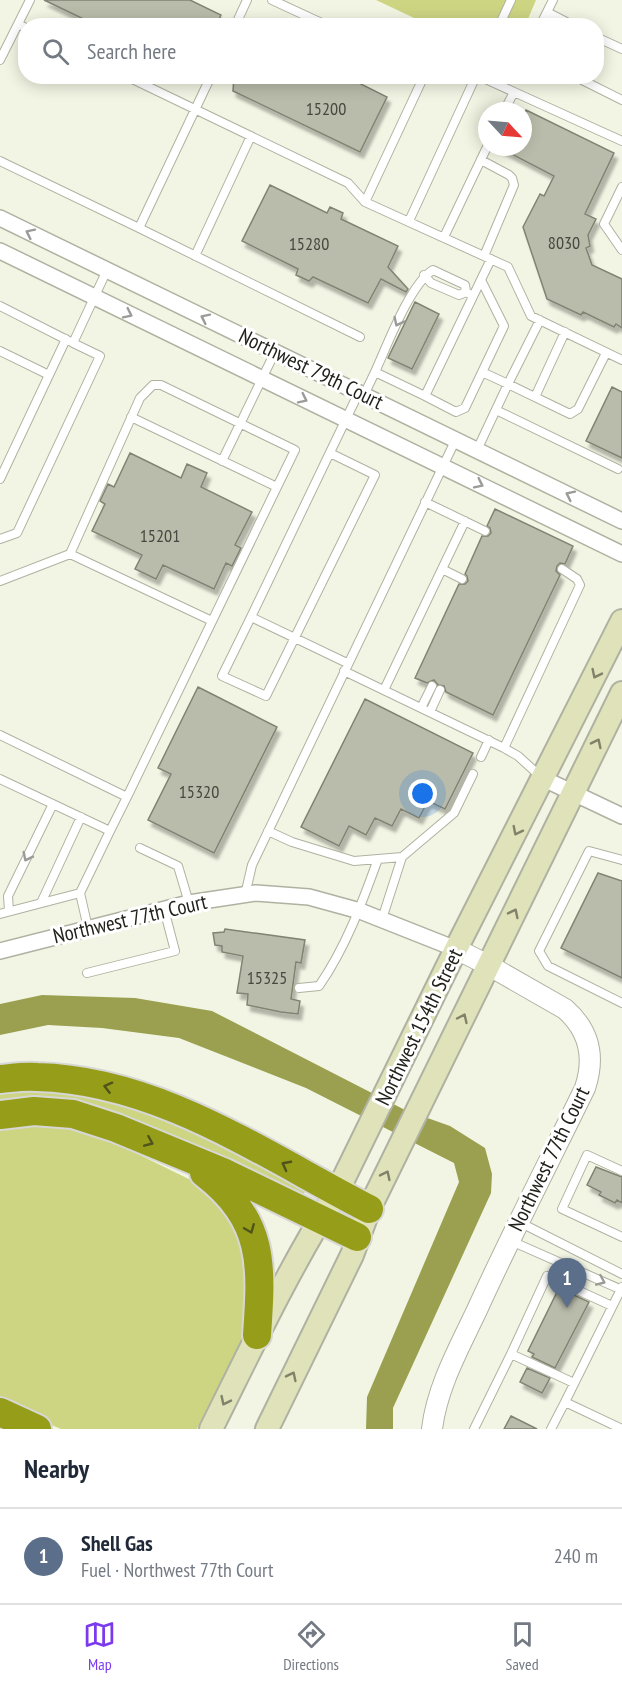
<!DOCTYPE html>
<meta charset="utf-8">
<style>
body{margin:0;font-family:"PT Sans Narrow",sans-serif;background:#f6f6f7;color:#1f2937}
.compass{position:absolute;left:478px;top:102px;width:54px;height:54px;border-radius:50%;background:#fff;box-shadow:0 3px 15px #0003;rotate:116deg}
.you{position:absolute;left:423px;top:794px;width:21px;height:21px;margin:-15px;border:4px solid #fff;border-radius:50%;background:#1a73e8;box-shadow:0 0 0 9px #1a73e833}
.badge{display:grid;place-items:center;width:39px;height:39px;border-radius:50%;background:#7c3aed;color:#fff;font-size:20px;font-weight:700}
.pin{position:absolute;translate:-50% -50px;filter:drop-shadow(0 2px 3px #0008)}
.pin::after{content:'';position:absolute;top:32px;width:21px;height:18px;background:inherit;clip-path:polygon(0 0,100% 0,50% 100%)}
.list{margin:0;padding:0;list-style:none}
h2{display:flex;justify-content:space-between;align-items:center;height:78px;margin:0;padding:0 24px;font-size:26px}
h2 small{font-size:20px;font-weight:400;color:#747a83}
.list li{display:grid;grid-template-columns:39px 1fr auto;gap:18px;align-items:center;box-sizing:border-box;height:96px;padding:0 24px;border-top:2px solid #e0e1e3}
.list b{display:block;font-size:22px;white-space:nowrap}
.list p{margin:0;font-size:20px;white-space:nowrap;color:#747a83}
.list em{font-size:20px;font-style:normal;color:#747a83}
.icon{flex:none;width:33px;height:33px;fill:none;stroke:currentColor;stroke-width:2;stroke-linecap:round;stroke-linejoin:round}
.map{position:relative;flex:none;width:622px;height:1429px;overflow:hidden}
.search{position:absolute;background:#fff;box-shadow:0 3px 15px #0003;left:18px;right:18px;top:18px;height:66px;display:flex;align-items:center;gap:15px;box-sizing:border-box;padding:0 21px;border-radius:24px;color:#747a83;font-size:22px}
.sheet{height:174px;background:#fff}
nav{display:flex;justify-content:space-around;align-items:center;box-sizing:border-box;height:84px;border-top:2px solid #e0e1e3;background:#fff;font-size:16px;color:#747a83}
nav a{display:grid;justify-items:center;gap:3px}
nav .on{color:#7c3aed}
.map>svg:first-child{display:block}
.green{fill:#cdd583}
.water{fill:#9aa04f}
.building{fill:#babcab;stroke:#818373;stroke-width:1.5;filter:url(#shadow)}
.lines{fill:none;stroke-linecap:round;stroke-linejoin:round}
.service-casing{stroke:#afb2a1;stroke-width:10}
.minor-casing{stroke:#afb2a1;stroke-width:18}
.tertiary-casing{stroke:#afb2a1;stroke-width:22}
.secondary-casing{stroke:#afb2a1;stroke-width:26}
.motorway-casing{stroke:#d7d7d6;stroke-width:32}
.service{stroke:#fff;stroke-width:8}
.minor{stroke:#fff;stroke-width:15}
.tertiary{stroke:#fff;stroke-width:20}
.secondary{stroke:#e0e2ba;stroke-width:22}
.motorway{stroke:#969d19;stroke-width:28}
.oneway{stroke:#9b9c98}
.oneway2{stroke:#80826a}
.oneway3{stroke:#50531a}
.labels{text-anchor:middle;stroke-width:6;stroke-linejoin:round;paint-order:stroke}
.number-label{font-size:18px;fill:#47483f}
.street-label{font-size:21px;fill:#21221b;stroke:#fff}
</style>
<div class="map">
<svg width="622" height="1429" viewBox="0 0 622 1429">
<defs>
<filter id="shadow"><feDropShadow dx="3.5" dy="6" stdDeviation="1.5" flood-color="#0004"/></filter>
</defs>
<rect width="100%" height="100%" fill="#f3f5e4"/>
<path class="green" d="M376,0H536L525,26L429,25Z
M53,1087L150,1107L305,1189L304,1195L302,1197L175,1137L114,1114L0,1107V1088Z
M30,1120L95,1133L203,1186L229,1208L255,1292L243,1337L197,1429H61L0,1403V1124Z"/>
<path class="water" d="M42,995L135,998L212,1011L405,1110L450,1126L485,1148L492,1174L491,1193L393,1408V1429H366L367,1397L459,1182L454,1163L306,1088L179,1038L102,1028L48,1025L0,1035V1004Z"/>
<path class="building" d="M44,0H190L221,15L216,26H98Z
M234,76H345L387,97L360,152L233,91Z
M526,110L614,153L585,214L596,219L588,235L590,246L586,248L592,265L622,279V328L616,324L614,327L583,312L581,315L547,299L523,227L540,194L544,196L554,176L498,147H523V116Z
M270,185L327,213L330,207L343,213L341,219L398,246L388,267L408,289L406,292L381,279L368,303L313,277L309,281L296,275L298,269L242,241Z
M415,302L439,314L412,369L388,358Z
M612,387L622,392V458L586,441Z
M130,453L181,478L187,464L207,473L201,487L252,512L235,545L241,548L232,566L226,563L214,589L163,565L156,579L135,569L142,555L92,531L105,504L100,501L108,484L114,487Z
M495,509L573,546L565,564L560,563L557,566L556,571L560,575L493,715L446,692L444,686L438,685L434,680L427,683L415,678L459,584H465L468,581L467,576L465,574L482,536H488L491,533L490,528L487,526Z
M198,687L277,727L214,853L148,820L171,774L158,768Z
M365,699L473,753L445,809L428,801L419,818L401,809L392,826L375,818L366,835L349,826L339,846L301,827Z
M598,873L622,881V978L561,948Z
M225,929L305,940L301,963L296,962L291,999L300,1001L298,1014L281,1012L247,1005L248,994L237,993L243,956L222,952V946L215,945L213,933L224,932Z
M596,1167L622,1177V1203L617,1200L615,1203L599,1195L601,1192L587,1185Z
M559,1288L589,1302L555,1368L532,1357L534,1354L528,1351Z
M527,1368L550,1378L542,1393L520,1382Z
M511,1416L537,1429H504Z"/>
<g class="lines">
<defs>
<path id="service" d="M272,0L328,26
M547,12L574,26
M18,24L30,0
M235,26L247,0
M499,26L511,0
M540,26L553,0
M596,37L622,49
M0,60L18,24L26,28
M126,76L348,183L365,202L508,267L531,316L622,360
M211,76L139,228L360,337
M479,76L514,92L504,111
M574,76L622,100
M514,92L622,141
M481,160L509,175L512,178L514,185L484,256
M0,161L139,228
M622,187L604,224L622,250
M365,202L424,76
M409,221L476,76
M444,237L487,147
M195,256L251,136
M424,275L431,283L459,295L466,292
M481,280L504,326L465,408L456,412L425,396L491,259
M0,306L69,341
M0,351L49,375
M375,372C387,346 410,284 433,270L465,285L466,292L473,296
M482,372L508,384L540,320
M364,395L375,372L425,396
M535,397L565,332
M496,410L618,469
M131,417L277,487
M477,450L508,384L570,414L578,409L606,353
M222,461L275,352
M0,479L66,339
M425,502L485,531
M0,539L17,533L100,356L73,343L107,270
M442,569L462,579
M0,581L70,554
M251,617L222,676L266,696L375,475L330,453
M347,663L251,617L359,392
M344,671L504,748L518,756L540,776
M384,690L465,521
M421,708L432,686
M430,712L440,690
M0,735L127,797L277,487L295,450L161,385H153L140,398L70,554L212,621
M504,748L580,585L577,579L562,569
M481,757L489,740
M0,779L110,831L127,797
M268,831L292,842L354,861L402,857
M140,848L178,866L189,903
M622,860L589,851L539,951L548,966L622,1003
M80,893L110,831
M245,895L252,865L456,439
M41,903L81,817
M9,911L8,896L53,804
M0,914L80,893L88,928
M382,919L402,857L454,813L473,774
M87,973L175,951L164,909
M299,988L319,986C346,947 362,903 378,859
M622,1171L587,1155L562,1209L622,1237
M519,1222L622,1274
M511,1241L622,1290
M574,1383L511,1354L547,1276L612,1306
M565,1402L622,1287
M474,1429L511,1354
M551,1429L565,1402L622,1429"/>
<path id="minor" d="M0,218L622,521
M0,251L622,554
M544,779L622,816
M0,951L189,903L256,893L309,897L360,911L456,949"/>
<path id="tertiary" d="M432,1429C437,1387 459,1348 477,1310C511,1235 549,1162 585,1088C595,1058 590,1031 565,1009L488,965L456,949"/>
<path id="secondary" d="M211,1429C251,1349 289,1268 337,1192L456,949L622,621
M267,1429L352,1255L369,1209L622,693"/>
<path id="motorway" d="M0,1079C12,1078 24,1076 37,1077C159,1080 264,1155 369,1209
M0,1115L34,1111L73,1114L116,1128L225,1173L357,1237
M204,1173C265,1220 262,1265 257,1335
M0,1412L37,1429"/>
</defs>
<use href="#service" class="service-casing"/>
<use href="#minor" class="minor-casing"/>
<use href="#tertiary" class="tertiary-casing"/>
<use href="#secondary" class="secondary-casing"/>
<use href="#motorway" class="motorway-casing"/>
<use href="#service" class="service"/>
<use href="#minor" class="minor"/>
<use href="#tertiary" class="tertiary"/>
<use href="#secondary" class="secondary"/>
<use href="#motorway" class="motorway"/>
</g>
<defs><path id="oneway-chevron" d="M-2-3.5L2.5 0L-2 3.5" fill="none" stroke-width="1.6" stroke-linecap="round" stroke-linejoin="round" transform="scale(1.5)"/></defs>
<g class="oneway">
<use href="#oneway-chevron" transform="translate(30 233) rotate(-154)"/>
<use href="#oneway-chevron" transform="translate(128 314) rotate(26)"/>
<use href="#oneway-chevron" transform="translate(205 318) rotate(-154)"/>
<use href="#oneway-chevron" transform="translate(398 322) rotate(116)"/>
<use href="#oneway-chevron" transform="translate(303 399) rotate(26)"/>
<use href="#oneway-chevron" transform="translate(479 484) rotate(26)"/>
<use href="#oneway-chevron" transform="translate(570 495) rotate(-154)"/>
<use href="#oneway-chevron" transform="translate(27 857) rotate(117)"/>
<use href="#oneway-chevron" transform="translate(601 1281) rotate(23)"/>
</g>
<g class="oneway2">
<use href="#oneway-chevron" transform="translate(596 674) rotate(116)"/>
<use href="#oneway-chevron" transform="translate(597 743) rotate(-64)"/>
<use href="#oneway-chevron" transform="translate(517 831) rotate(117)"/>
<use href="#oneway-chevron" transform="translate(514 913) rotate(-64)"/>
<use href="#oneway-chevron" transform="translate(463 1018) rotate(-65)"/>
<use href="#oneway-chevron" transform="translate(386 1175) rotate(-64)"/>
<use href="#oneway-chevron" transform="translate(292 1376) rotate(-64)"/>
<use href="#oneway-chevron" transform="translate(225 1401) rotate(116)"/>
</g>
<g class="oneway3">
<use href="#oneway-chevron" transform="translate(108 1087) rotate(-166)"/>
<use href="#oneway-chevron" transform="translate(149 1142) rotate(23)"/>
<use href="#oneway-chevron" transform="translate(286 1165) rotate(-152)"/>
<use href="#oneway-chevron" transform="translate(250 1229) rotate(68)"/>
</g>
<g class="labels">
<g class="number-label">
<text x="326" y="115">15200</text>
<text x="564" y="249">8030</text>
<text x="309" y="250">15280</text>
<text x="160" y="542">15201</text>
<text x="199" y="798">15320</text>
<text x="267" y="984">15325</text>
</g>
<g class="street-label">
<text transform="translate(311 369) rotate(26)" y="7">Northwest 79th Court</text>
<text transform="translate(130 919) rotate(-13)" y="7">Northwest 77th Court</text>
<text transform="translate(419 1027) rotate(-64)" y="7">Northwest 154th Street</text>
<text transform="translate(549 1159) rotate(-64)" y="7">Northwest 77th Court</text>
</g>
</g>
</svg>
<svg class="compass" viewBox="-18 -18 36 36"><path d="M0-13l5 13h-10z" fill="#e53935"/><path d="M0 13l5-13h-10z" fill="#747a83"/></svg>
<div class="you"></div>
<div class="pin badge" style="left:567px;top:1308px;background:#5c6f8a">1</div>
<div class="search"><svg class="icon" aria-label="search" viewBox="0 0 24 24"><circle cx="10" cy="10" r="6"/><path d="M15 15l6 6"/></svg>Search here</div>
</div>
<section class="sheet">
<h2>Nearby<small></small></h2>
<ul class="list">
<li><span class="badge" style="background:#5c6f8a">1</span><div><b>Shell Gas</b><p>Fuel · Northwest 77th Court</p></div><em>240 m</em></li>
</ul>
</section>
<nav>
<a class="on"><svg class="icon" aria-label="map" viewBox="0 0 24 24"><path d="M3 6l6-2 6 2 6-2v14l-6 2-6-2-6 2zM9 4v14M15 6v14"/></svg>Map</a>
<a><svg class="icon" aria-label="directions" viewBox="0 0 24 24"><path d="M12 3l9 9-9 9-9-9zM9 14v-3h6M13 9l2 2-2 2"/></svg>Directions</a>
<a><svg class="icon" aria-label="saved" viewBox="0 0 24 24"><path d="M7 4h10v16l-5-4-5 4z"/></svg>Saved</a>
</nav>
